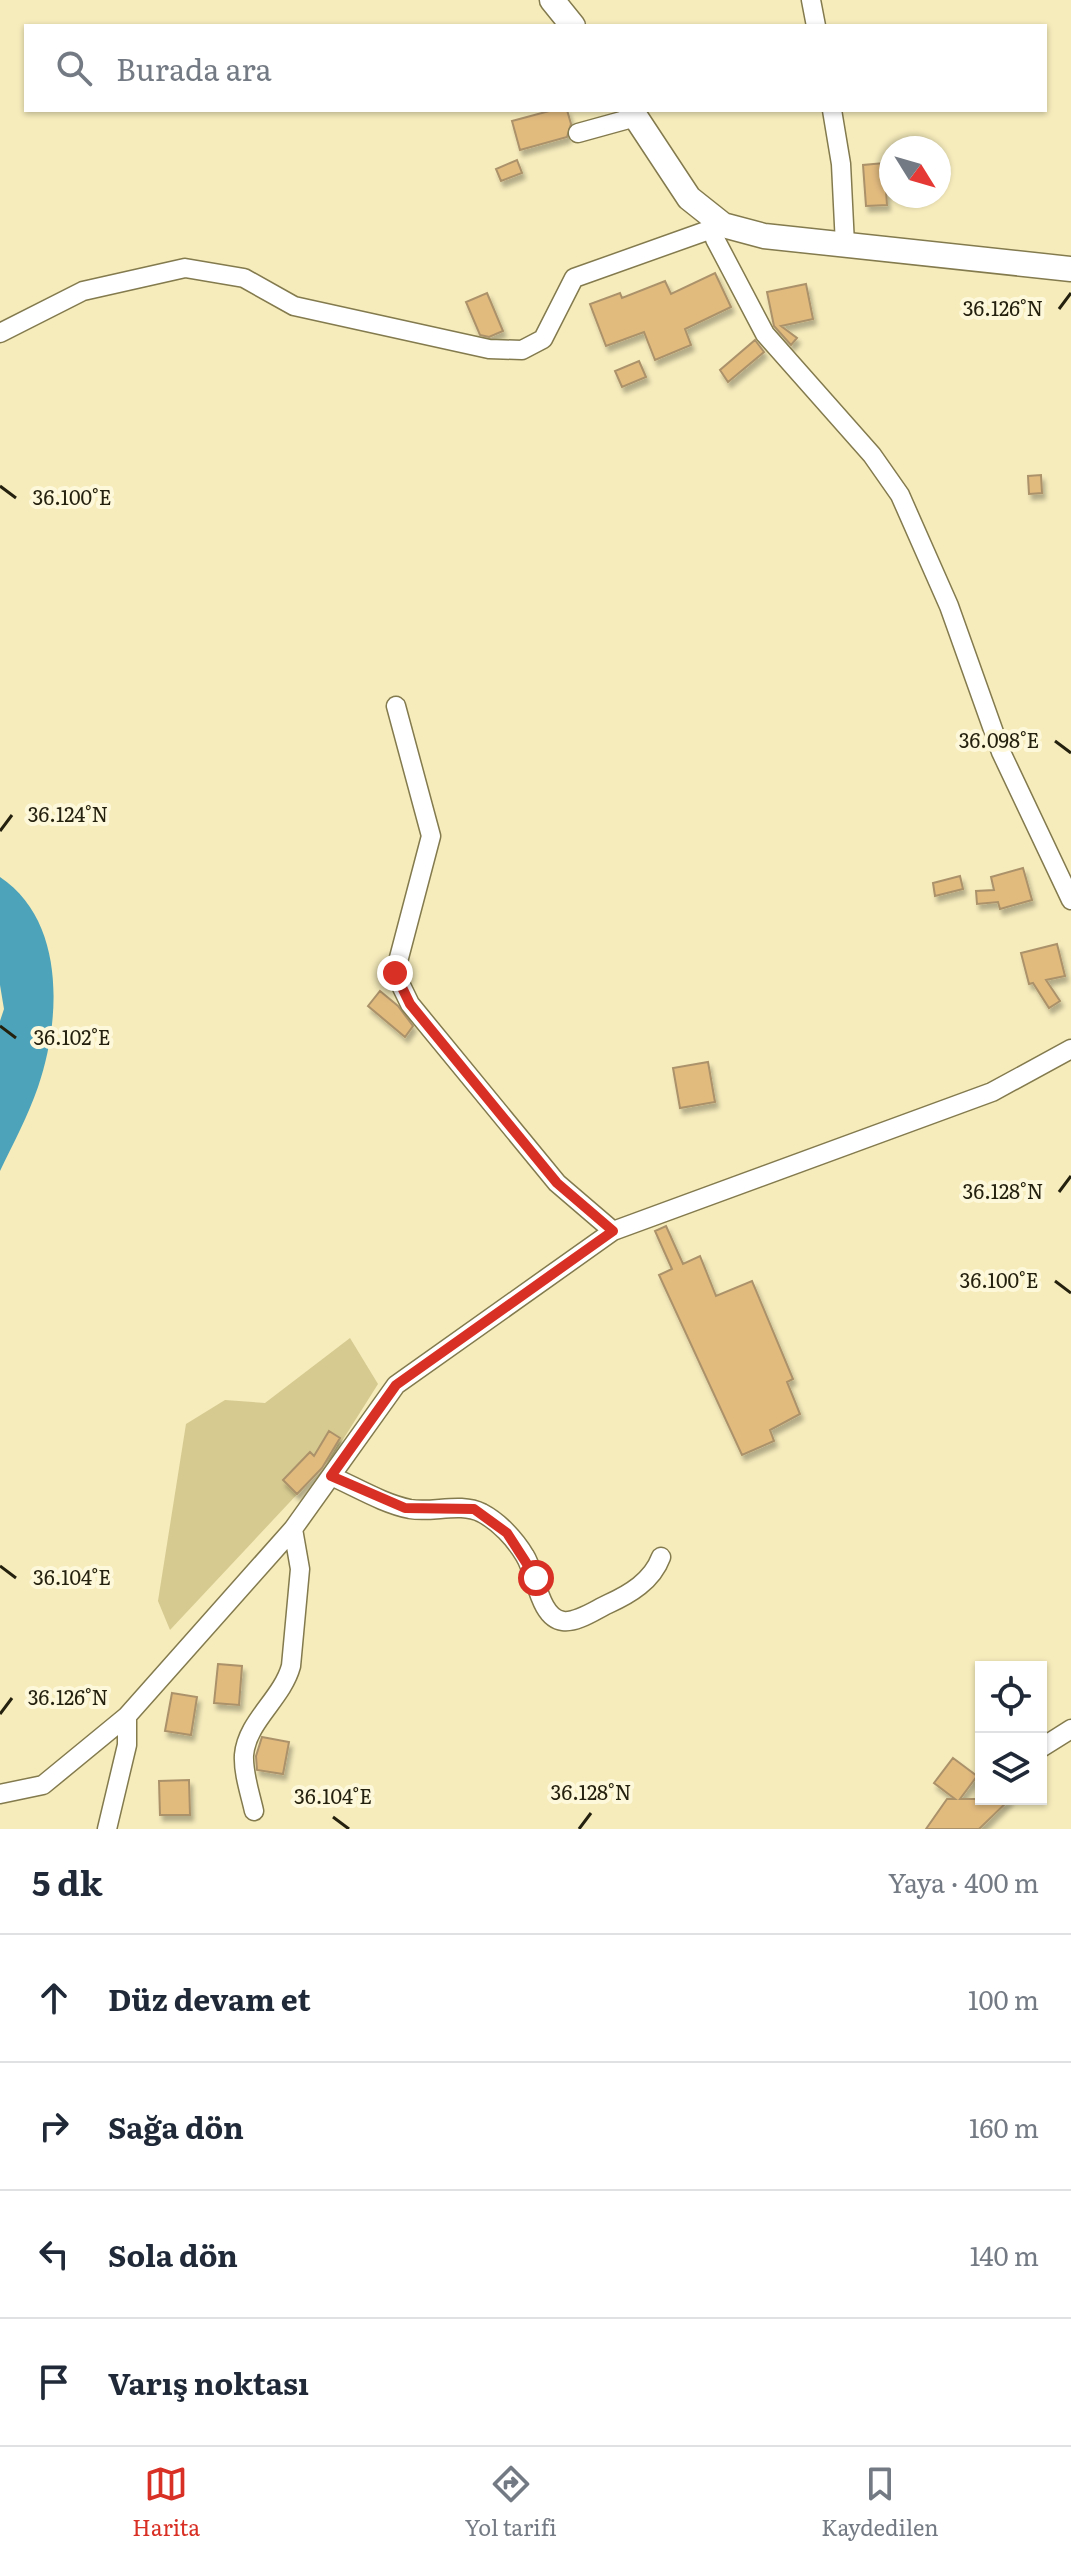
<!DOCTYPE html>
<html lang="tr">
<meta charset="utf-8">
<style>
body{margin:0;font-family:Literata,serif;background:#f6f6f7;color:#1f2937}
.controls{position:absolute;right:24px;bottom:24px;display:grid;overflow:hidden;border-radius:0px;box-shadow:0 2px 6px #0004}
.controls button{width:72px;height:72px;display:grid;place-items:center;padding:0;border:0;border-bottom:2px solid #e0e1e3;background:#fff;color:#1f2937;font:40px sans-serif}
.compass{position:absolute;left:879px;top:136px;width:72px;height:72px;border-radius:50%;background:#fff;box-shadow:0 2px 6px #0004;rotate:127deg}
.stop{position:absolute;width:24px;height:24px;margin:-18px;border:6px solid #d93025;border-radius:50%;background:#fff}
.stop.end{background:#d93025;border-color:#fff;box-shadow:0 2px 8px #0008}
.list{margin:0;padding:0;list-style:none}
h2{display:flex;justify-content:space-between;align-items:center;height:104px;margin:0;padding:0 32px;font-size:34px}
h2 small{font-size:26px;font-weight:400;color:#747a83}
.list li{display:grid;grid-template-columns:52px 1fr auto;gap:24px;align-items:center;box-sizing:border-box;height:128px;padding:0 32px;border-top:2px solid #e0e1e3}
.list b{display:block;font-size:30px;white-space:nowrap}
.list em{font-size:26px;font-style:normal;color:#747a83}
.icon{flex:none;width:44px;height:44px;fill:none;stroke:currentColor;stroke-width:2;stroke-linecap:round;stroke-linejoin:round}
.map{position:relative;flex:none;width:1071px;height:1829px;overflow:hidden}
.search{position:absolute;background:#fff;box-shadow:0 2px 6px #0004;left:24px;right:24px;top:24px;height:88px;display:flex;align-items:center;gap:20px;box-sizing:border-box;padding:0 28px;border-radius:0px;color:#747a83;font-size:30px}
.sheet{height:616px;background:#fff}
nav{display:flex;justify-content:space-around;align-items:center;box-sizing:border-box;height:112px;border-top:2px solid #e0e1e3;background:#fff;font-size:22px;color:#747a83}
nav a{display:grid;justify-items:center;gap:4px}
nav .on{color:#d93025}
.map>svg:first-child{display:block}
.green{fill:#d6ca90}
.water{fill:#4da3ba}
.building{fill:#e1ba7e;stroke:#ac926a;stroke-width:2;filter:url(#shadow)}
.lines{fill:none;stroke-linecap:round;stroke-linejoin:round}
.street-casing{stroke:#837a4e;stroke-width:21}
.secondary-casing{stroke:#837a4e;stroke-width:27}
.street{stroke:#fff;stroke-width:18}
.secondary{stroke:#fff;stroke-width:24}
.route{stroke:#d93025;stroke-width:10}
.ticks{fill:none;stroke:#25210f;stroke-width:3}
.ticks-label{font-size:20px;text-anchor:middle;fill:#25210f;stroke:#fef8db;stroke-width:8;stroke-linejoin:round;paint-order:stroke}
</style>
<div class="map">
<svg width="1071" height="1829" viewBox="0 0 1071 1829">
<defs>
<filter id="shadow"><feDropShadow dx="3" dy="5.5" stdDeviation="2" flood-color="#0004"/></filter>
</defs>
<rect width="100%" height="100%" fill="#f5ebbb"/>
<path class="green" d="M350,1338L378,1384L332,1457L170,1630L158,1601L186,1424L225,1400L265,1403Z"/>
<path class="water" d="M0,877C66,921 61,1020 38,1087C28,1116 13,1144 0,1171V1021L4,1009L0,985Z"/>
<path class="building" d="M553,110H567L571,124L567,137L520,150L512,121Z
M517,160L522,173L501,181L496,169Z
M884,163L887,205L866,206L863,165Z
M715,273L731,307L685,329L691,345L655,360L644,332L606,346L590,304L620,293L622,298L665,281L671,294Z
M806,284L813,319L781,326L797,338L791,345L774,326L767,292Z
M487,293L503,331L489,337L480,335L466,302Z
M755,340L764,352L728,382L720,370Z
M639,361L646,377L622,387L615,371Z
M1041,475L1042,493L1029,494L1028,476Z
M1023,868L1032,900L1000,909L998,902L977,904L976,891L994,890L991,877Z
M960,876L963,889L935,896L933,883Z
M1057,944L1065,976L1046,980L1060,1001L1049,1008L1033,983L1029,984L1021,953Z
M380,991L398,1006L413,1026L405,1037L368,1006Z
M708,1062L715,1102L680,1108L673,1068Z
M666,1226L683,1264L700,1256L716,1296L752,1281L793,1379L787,1382L800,1414L770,1430L774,1441L742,1455L659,1275L672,1269L655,1231Z
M329,1431L340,1438L322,1468L297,1494L283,1480L310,1452L314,1456Z
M218,1664L242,1666L239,1705L214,1703Z
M172,1693L197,1697L191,1735L165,1731Z
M262,1737L289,1742L283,1774L257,1770L256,1756Z
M953,1758L977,1776L960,1799H1010L979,1829H926L947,1799H955L934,1783Z
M189,1780L190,1815H160L159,1781Z"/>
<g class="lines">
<defs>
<path id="street" d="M811,0L816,26
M832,110L841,164L845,245
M578,133L636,117
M716,228L715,239L765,334L872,455L900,495L949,606L1001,752L1071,900
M0,333L83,291L185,268L244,278L294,306L489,349L522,350L543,339L574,278L723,225
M396,706L431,836L395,973L410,1004L557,1183L613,1231
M331,1476C356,1487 384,1504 410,1509C434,1513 460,1502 482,1513C499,1522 515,1539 525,1556C536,1573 539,1618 563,1621C577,1623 595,1610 608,1604C630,1594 652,1581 661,1557
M1041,1748L1071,1729
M0,1794L43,1785L127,1716L293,1529L396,1385L613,1231L992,1092L1071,1049
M254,1811C250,1793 243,1773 244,1755C247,1721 282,1699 291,1666L300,1569L293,1529
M107,1829L127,1745V1716"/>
<path id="secondary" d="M552,0L573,26
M631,110L689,198L723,225L764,236L1071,269"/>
</defs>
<use href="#street" class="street-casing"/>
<use href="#secondary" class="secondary-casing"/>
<use href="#street" class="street"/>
<use href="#secondary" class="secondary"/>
</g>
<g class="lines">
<path class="route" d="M395,973L410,1004L557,1183L613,1231L396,1385L331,1476L405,1508L474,1509L507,1533L536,1578"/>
</g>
<path class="ticks" d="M1059,309L1071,293M0,486L16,498M1055,741L1071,753M0,831L12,815M0,1026L16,1038M1059,1192L1071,1176M1055,1281L1071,1293M0,1566L16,1578M0,1714L12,1698M333,1817L349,1829M579,1829L591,1813"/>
<g class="ticks-label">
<text x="1003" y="316">36.126°N</text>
<text x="72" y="505">36.100°E</text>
<text x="999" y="748">36.098°E</text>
<text x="68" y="822">36.124°N</text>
<text x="72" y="1045">36.102°E</text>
<text x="1003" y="1199">36.128°N</text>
<text x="999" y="1288">36.100°E</text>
<text x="72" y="1585">36.104°E</text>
<text x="68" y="1705">36.126°N</text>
<text x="591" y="1800">36.128°N</text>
<text x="333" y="1804">36.104°E</text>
</g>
</svg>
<div class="controls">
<button><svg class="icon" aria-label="locate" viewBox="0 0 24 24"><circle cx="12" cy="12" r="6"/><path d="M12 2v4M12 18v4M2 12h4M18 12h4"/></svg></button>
<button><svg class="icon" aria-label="layers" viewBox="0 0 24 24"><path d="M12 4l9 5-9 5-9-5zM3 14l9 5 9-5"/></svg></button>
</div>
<svg class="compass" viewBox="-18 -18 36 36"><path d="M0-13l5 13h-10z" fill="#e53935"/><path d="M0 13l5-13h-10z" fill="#747a83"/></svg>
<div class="stop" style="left:536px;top:1578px"></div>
<div class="stop end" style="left:395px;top:973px"></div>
<div class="search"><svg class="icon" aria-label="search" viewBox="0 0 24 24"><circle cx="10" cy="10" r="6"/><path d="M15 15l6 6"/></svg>Burada ara</div>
</div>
<section class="sheet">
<h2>5 dk<small>Yaya · 400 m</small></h2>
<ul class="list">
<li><svg class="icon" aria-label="ahead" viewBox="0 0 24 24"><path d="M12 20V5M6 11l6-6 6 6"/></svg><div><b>Düz devam et</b></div><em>100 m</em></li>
<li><svg class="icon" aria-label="right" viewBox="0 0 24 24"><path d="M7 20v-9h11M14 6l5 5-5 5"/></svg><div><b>Sağa dön</b></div><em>160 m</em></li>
<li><svg class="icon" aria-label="left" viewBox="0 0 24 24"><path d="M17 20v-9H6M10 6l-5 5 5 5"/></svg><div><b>Sola dön</b></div><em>140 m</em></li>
<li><svg class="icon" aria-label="arrive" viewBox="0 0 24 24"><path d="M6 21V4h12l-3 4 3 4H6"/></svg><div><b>Varış noktası</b></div></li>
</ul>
</section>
<nav>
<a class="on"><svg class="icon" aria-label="map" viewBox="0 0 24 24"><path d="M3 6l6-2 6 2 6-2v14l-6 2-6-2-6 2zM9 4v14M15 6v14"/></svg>Harita</a>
<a><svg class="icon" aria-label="directions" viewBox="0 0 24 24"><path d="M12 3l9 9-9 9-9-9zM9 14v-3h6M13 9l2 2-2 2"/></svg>Yol tarifi</a>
<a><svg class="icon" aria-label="saved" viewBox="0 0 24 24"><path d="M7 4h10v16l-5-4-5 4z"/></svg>Kaydedilen</a>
</nav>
